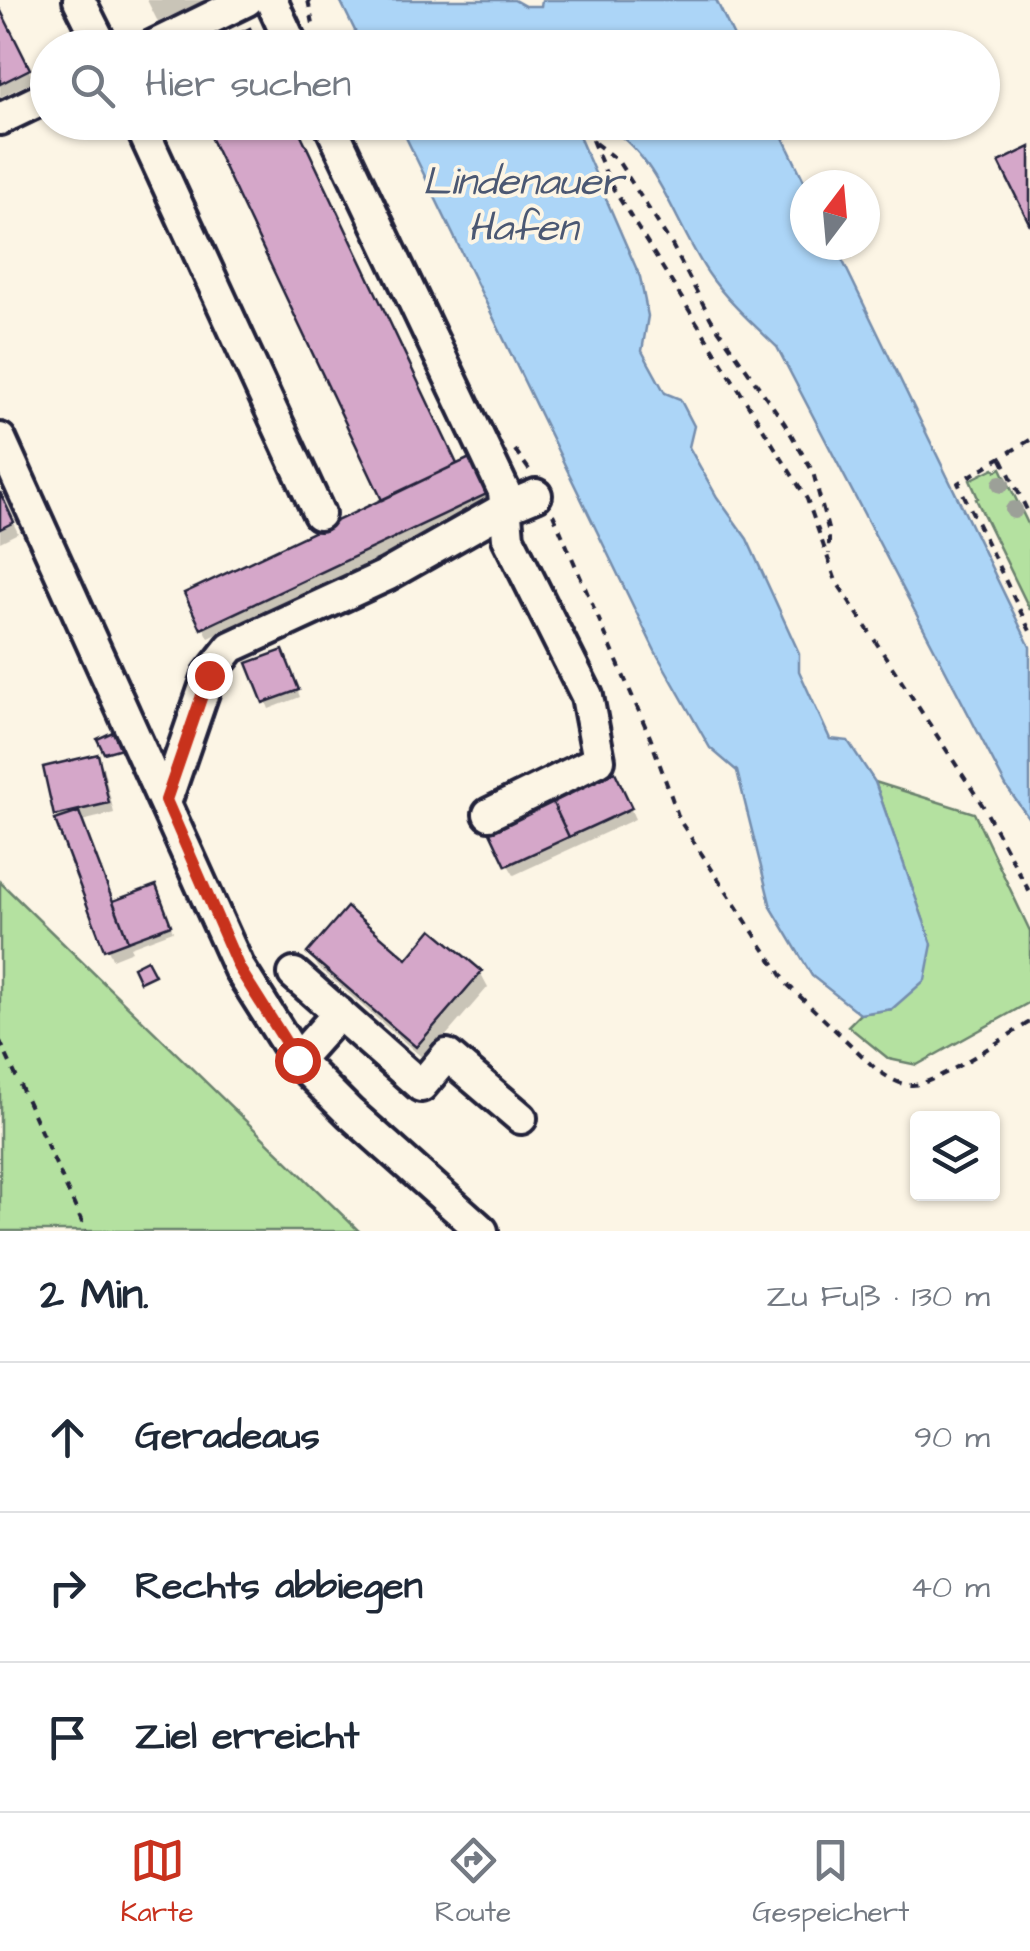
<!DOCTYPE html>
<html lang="de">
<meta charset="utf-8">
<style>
body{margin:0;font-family:"Architects Daughter",sans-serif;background:#f6f6f7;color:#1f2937}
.controls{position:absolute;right:30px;bottom:30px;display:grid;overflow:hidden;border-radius:10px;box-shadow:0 2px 8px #0004}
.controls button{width:90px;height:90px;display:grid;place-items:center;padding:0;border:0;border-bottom:2px solid #e0e1e3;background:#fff;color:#1f2937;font:50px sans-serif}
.compass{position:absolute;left:790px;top:170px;width:90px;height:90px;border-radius:50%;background:#fff;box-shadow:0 2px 8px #0004;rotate:16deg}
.stop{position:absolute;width:30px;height:30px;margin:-22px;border:8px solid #c8321e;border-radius:50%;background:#fff}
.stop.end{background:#c8321e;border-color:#fff;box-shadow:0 2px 10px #0008}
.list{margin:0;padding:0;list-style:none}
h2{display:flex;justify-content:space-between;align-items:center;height:130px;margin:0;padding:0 40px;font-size:42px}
h2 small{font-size:32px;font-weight:400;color:#747a83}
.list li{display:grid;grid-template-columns:65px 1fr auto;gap:30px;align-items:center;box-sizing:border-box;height:150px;padding:0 40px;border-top:2px solid #e0e1e3}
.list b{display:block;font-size:38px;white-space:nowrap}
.list em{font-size:32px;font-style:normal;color:#747a83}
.icon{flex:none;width:55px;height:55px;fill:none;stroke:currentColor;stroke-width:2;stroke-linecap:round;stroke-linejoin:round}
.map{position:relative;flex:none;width:1030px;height:1231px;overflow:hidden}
.search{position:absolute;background:#fff;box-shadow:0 2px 8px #0004;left:30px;right:30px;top:30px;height:110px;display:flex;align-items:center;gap:25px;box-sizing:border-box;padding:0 35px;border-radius:55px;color:#747a83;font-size:38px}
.sheet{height:580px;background:#fff}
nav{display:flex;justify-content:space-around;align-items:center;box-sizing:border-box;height:140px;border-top:2px solid #e0e1e3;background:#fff;font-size:28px;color:#747a83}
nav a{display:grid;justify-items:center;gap:5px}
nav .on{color:#c8321e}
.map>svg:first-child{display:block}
.green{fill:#b4e1a0;stroke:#6b826e;stroke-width:2.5}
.water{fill:#acd5f7;stroke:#758dac;stroke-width:2.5}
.shadow{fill:#0003}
.building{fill:#d5a7c9;stroke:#22223b;stroke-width:2.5}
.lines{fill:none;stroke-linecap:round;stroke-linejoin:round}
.minor-casing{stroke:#22223b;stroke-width:38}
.path{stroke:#22223b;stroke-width:4;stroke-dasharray:8 8;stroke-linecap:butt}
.minor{stroke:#fcf5e5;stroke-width:30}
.tree{fill:#9ca098}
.route{stroke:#c8321e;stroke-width:12}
.labels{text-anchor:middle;stroke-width:8;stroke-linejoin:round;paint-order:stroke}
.water-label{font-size:40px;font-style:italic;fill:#4b5873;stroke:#fcf5e5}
</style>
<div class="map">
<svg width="1030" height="1231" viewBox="0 0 1030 1231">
<rect width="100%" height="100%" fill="#fcf5e5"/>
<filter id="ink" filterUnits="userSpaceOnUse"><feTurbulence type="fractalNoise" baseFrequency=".01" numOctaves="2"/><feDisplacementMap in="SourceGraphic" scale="20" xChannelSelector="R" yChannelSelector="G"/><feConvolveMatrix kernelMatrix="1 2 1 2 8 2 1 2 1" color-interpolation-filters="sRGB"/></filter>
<g filter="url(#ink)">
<path class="green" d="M994,468L996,471L1001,468L1030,528V610L976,499L978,498L970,480Z
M875,782L974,813L1030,931V1002L917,1065L889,1059L848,1026L860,1014L892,1009L932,945Z
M0,882L359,1231H0Z"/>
<path class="water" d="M340,0H514L525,6H541L542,0H716L739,47H363Z
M399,123H585L578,134L640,277L648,316L642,351L665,393L680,399L694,426L689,447L717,497L747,539L799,653V671L830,739L848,741L875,782L932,944L925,980L892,1009L860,1014L812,976L771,907L737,771L710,748L655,651Z
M601,123H776L806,185L805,245H835L1030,647V820L1006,786L777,347C752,323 727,301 708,273C673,221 659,154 601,123Z"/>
<path class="shadow" d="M147,0H205L158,22Z
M0,12L34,81L0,97Z
M293,122L457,467L477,471L493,504L209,638L187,595L385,501Z
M0,495L18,533L0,542Z
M285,659L300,697L269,709L251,665Z
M97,757L103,767L114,813L82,821L113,903L155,888L173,931L130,947L132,951L112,959L57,815Z
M620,785L635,819L514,875L508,865Z
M310,953L480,972L488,987L425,1060L318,967Z"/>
<path class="building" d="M0,9L30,69L0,84Z
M250,28L259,48H209Z
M203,122H295L457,464L382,500Z
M1030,147V225L999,162Z
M472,457L489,493L201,629L184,593Z
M0,492L14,522L0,529Z
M283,650L299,690L263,703L247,663Z
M115,731L122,748L104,753L97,739Z
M98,754L109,803L54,816L43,767Z
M615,772L632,808L569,837L552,801Z
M552,801L569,837L506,866L489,830Z
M79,812L128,941L104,950L55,820Z
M156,885L171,925L128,941L113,901Z
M347,907L407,959L432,929L482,971L416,1047L307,953Z
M147,960L155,975L140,982L133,967Z"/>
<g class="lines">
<defs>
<path id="minor" d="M79,0L103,48
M271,0L293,48
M149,48L247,0
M0,119L48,96
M139,122L319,514
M329,122L504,491L508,538L587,696L599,760L489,814
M0,439L239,968L297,1060L350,1113L482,1231
M166,800L209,675L231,647L387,575L507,507L536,495
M294,974L421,1086L447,1055L521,1118
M297,1060L339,1013"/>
</defs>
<use href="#minor" class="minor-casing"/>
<path class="path" d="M308,0L314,29
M592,140L611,185L807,499L836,581L983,806L1030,893
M595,143L618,161L672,245L711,319L785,424L813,472L829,533V554
M1030,440L958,483L1030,631
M515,450L530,471
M1002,459L1030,516
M553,514L650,737L680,821L788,985L877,1070C888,1077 898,1085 912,1085C936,1085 1006,1036 1030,1022
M0,1041L86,1231"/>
<use href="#minor" class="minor"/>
</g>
<g class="tree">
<circle cx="1001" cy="484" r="9"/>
<circle cx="1014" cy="510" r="9"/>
</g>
</g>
<g class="lines" filter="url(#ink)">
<path class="route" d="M209,675L166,800L239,968L297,1060"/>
</g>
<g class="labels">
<g class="water-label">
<text x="523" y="194">Lindenauer<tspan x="523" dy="46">Hafen</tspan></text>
</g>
</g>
</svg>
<div class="controls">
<button><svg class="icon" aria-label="layers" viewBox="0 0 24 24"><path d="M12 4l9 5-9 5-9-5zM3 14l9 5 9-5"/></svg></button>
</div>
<svg class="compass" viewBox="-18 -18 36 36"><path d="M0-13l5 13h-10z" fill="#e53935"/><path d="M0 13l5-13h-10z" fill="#747a83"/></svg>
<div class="stop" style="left:297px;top:1060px"></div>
<div class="stop end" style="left:209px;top:675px"></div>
<div class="search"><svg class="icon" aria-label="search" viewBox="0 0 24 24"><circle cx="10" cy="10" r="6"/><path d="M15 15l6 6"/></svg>Hier suchen</div>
</div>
<section class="sheet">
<h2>2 Min.<small>Zu Fuß · 130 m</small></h2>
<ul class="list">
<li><svg class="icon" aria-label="ahead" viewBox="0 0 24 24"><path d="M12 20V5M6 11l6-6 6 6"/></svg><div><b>Geradeaus</b></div><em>90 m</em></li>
<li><svg class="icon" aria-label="right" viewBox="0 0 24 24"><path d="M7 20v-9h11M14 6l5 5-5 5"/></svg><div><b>Rechts abbiegen</b></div><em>40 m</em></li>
<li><svg class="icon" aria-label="arrive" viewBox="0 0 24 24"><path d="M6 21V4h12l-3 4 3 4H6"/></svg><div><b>Ziel erreicht</b></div></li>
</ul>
</section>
<nav>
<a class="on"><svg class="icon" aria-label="map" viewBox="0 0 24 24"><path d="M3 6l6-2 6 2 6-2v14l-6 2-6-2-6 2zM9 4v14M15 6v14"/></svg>Karte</a>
<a><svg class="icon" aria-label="directions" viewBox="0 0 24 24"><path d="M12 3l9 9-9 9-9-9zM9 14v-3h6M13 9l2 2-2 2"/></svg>Route</a>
<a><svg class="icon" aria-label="saved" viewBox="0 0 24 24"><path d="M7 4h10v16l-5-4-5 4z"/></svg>Gespeichert</a>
</nav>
